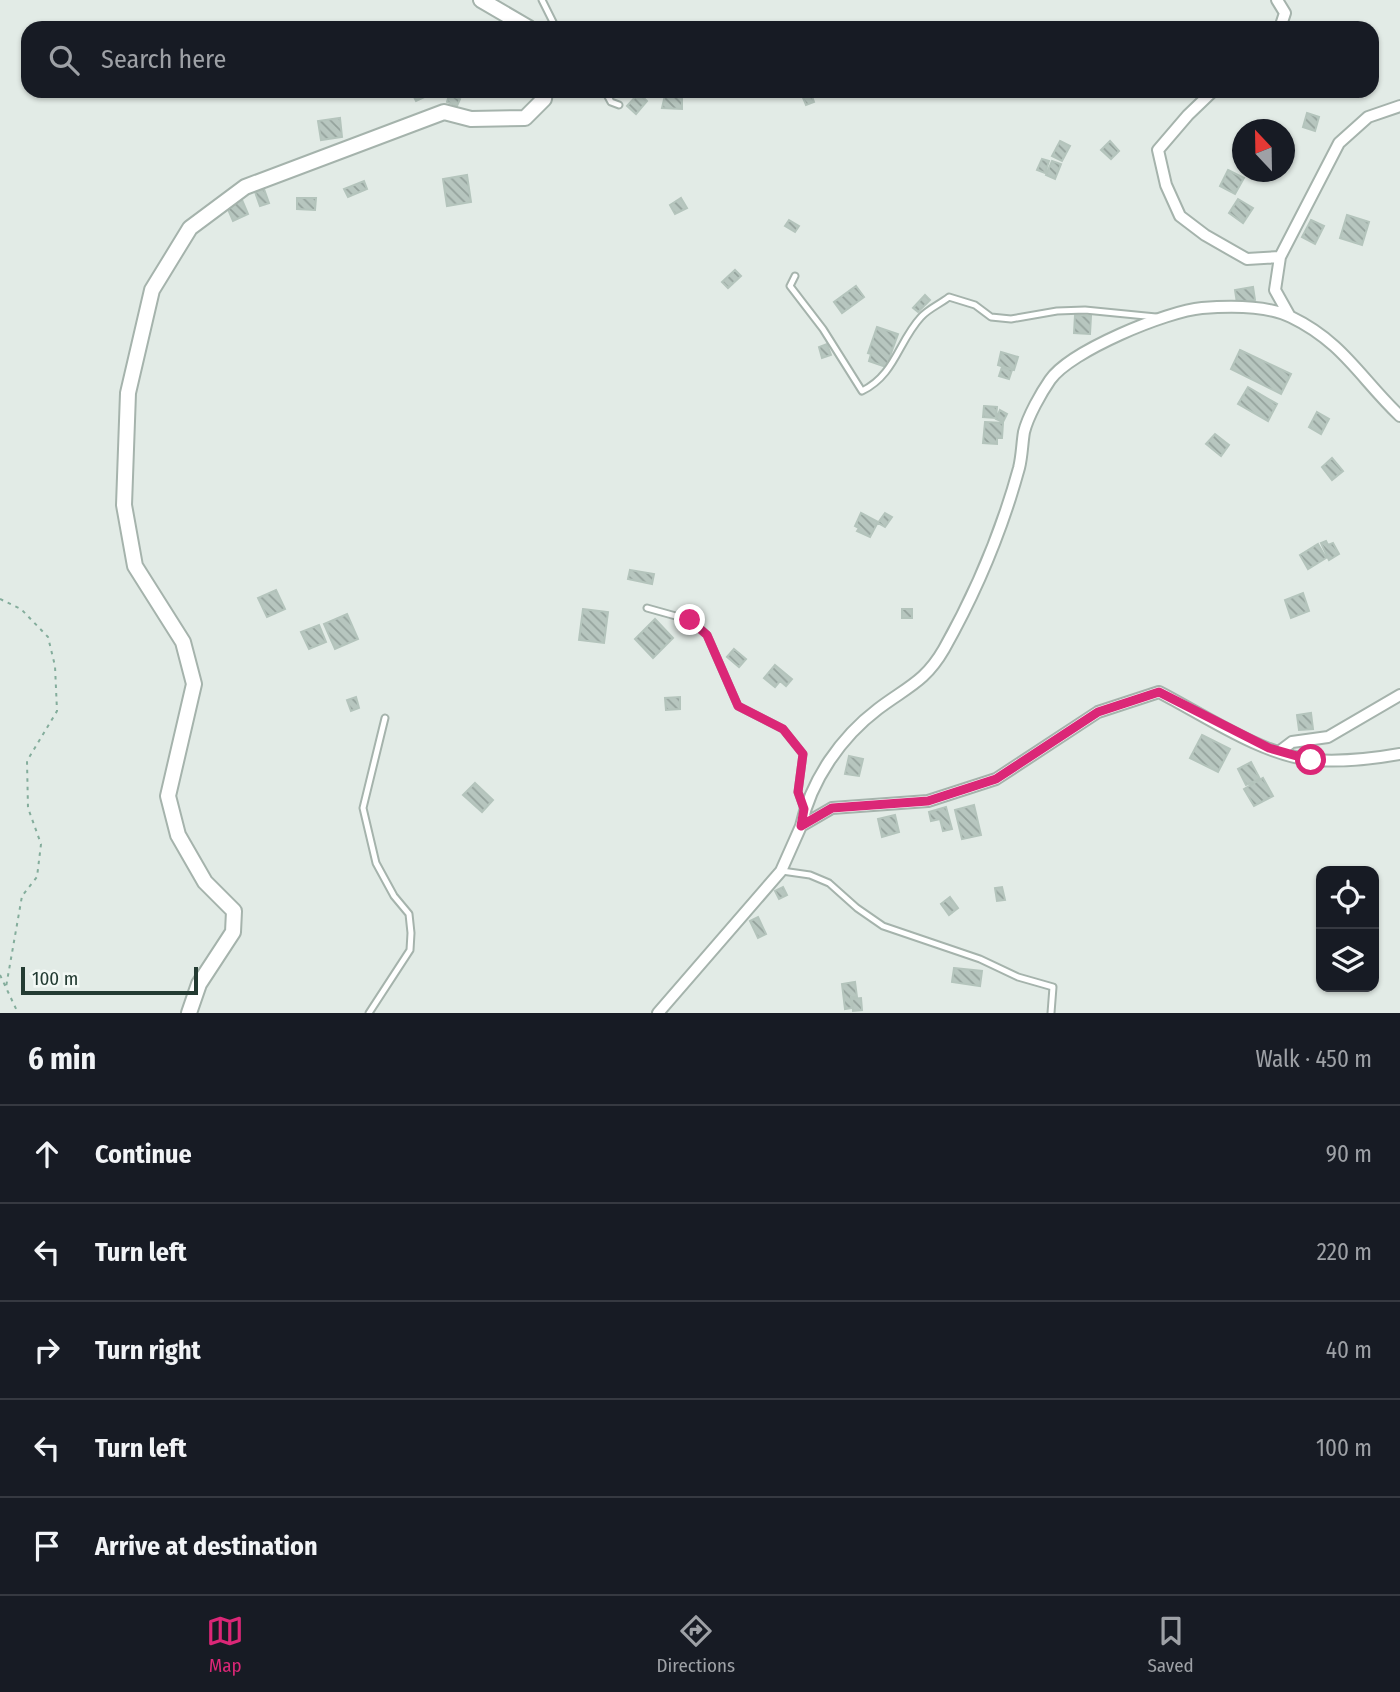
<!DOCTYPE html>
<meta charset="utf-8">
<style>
body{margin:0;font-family:"Fira Sans Condensed",sans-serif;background:#20242c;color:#f1f3f6}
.controls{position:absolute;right:21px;bottom:21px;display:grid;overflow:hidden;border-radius:14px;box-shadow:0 2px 5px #0004}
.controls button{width:63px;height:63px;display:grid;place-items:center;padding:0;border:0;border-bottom:2px solid #363941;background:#171b24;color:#f1f3f6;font:35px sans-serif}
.compass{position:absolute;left:1232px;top:119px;width:63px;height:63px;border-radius:50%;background:#171b24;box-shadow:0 2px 5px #0004;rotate:338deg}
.scale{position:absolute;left:21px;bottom:18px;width:177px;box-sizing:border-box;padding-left:7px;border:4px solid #233b32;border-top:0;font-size:19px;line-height:24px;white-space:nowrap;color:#233b32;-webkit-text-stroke:5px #f2f8f4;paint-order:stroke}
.stop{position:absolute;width:21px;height:21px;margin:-16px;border:5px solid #db2777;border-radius:50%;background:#fff}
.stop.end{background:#db2777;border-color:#fff;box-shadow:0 2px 7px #0008}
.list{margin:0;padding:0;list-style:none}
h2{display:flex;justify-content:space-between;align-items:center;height:91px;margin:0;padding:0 28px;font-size:30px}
h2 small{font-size:23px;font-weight:400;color:#9ea1a6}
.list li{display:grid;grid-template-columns:46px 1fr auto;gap:21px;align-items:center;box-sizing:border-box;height:98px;padding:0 28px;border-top:2px solid #363941}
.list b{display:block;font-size:26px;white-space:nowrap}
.list em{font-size:23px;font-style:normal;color:#9ea1a6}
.icon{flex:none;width:38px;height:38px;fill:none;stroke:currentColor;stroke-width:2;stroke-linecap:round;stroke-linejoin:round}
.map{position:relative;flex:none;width:1400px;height:1013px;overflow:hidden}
.search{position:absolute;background:#171b24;box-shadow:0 2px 5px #0004;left:21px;right:21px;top:21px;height:77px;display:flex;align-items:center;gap:18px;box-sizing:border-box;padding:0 24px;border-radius:21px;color:#9ea1a6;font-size:26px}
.sheet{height:581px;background:#171b24}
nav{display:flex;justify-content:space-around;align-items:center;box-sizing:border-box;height:98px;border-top:2px solid #363941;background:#171b24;font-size:19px;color:#9ea1a6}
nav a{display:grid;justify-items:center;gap:4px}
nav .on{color:#db2777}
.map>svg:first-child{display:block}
.building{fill:url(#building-back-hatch);stroke:#b4c4bc;stroke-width:2}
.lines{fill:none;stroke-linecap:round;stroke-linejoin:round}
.service-casing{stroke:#a5b3ac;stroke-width:9}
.minor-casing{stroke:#a5b3ac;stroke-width:14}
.tertiary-casing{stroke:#a5b3ac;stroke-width:18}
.path{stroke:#84ad9c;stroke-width:2;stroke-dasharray:3.5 5;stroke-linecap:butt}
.service{stroke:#fff;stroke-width:5}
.minor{stroke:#fff;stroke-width:10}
.tertiary{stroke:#fff;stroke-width:14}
.route{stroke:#db2777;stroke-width:9}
</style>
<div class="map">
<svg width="1400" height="1013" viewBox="0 0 1400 1013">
<defs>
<pattern id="building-back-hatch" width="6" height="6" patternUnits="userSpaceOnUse" patternTransform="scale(1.75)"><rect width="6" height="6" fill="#b7c6bf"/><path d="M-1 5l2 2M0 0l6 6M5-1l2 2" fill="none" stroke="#94a29c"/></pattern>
</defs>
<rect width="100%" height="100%" fill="#e2ebe6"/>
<path class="building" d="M417,91H430L431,94L416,101L412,93Z
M666,91H682V109L662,108Z
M810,91L814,102L806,105L801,93Z
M639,93L647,101L636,114L627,106Z
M449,95L460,99L457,106L447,102Z
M1307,113L1319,117L1315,131L1303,127Z
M340,118L342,137L321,140L318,121Z
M1060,141L1070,146L1062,161L1052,156Z
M1110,141L1119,151L1111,159L1101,150Z
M1042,159L1049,161L1045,173L1037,170Z
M1052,161L1061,164L1055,179L1046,175Z
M1228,170L1244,178L1235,194L1220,186Z
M467,175L471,202L447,206L443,179Z
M364,181L367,189L348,197L344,189Z
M264,189L269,203L260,206L255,192Z
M297,198H316L315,210L297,209Z
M681,198L687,208L675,214L670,205Z
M1238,199L1253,208L1243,223L1229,213Z
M242,200L248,214L233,221L227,207Z
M1347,215L1369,222L1362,245L1340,238Z
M789,220L799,226L795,232L785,226Z
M1311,220L1324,226L1315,244L1302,237Z
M735,270L741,276L728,288L722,282Z
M856,286L864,297L842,313L834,302Z
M1253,287L1255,300L1237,303L1235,290Z
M925,295L930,300L918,312L913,308Z
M1075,315L1091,316L1090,334L1074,333Z
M877,327L898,334L886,367L869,361L871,354L868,353Z
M827,344L831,355L822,358L819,347Z
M1240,350L1291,374L1281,394L1231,369Z
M1001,352L1018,357L1014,370L998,365Z
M1002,367L1012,370L1009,379L999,376Z
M1248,387L1277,404L1268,421L1238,404Z
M984,406L997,407L996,418L983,417Z
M1000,410L1007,414L1003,422L996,419Z
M1317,412L1329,419L1321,434L1309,427Z
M985,422L1003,423L1002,438H997V444L983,443Z
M1215,434L1229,445L1221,456L1206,444Z
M1332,458L1343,471L1332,480L1322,467Z
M861,513L878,522L870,537L857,531L859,528L855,526Z
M885,513L892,517L885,527L878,523Z
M1326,541L1328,545L1333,543L1339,554L1329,560L1321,543Z
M1318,544L1326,558L1308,569L1300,555Z
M630,570L654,574L652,584L628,579Z
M276,590L285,609L267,617L258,598Z
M1303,593L1309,611L1291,618L1285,600Z
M583,609L608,612L604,643L579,640Z
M902,609H912V618H902Z
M347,614L358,639L335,649L324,624Z
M655,619L673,638L653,658L635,639Z
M319,625L326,642L309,649L301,632Z
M734,649L746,659L739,667L727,657Z
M775,665L792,679L786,686L780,681L775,687L764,678Z
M356,697L359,708L351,711L347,700Z
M680,697V709L666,710L665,698Z
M1311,713L1313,729L1299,730L1297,715Z
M1202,735L1230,749L1218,772L1190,758Z
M849,756L863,759L859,776L845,774Z
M1251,762L1260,779L1246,785L1238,769Z
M1263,778L1273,796L1254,806L1244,789Z
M475,783L493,800L482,812L463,795Z
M974,805L981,835L962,839L955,810Z
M946,807L952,829L943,831L940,819L931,821L929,812Z
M895,815L899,832L882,837L878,819Z
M783,887L787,895L779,899L775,891Z
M1002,887L1005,900L997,901L995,888Z
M950,897L958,908L949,915L941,904Z
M758,917L766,934L758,938L750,921Z
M954,968L982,971L980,986L952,982Z
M855,982L857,997H851L852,1008L845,1009L842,984Z
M861,998L862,1010L853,1011L852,999Z"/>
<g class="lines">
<defs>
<path id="service" d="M542,0L556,28
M605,91L611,102L619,105
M795,276L790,286L823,329L862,391C895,375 898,342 921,317C928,309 940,304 949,297L975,305L991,317L1011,319L1057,311L1085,310L1156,317
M647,608L690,620L707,635L738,706L783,729L803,754L798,792L804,809
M782,871L810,875L829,883L857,908L883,926L980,959L1018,977L1053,987L1051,1013
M369,1013L410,950L411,933L409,914L394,896L376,863L363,808L385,718"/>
<path id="minor" d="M1277,0L1285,13L1280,28
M1213,91L1188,115L1158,150L1166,185L1180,216L1205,235L1247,259L1280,257
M1289,315L1275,290L1280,257L1339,143L1368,117L1400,106
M1280,751L1292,742L1328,737L1400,695
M801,826C811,780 841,737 878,709C907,687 925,682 944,649C975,594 1002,530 1019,468C1022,456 1022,444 1024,432C1028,416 1041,393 1050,380C1070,351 1167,311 1202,308C1228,306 1267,305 1291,317C1343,342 1361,379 1400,416
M658,1013L781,871L801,826L832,808L928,801L996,779L1098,712L1159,692C1204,715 1263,756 1313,760C1342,762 1372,759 1400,754"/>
<path id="tertiary" d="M481,0L529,28
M189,1013L199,984L233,932L234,911L205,882L178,835L168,796L194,684L183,642L135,566L124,505L128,393L152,290L190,228L245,187L444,112L471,119L525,118L544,99L545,91"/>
</defs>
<use href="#service" class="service-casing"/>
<use href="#minor" class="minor-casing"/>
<use href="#tertiary" class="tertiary-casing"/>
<path class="path" d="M0,599L21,609L48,637L55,666L57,711L27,761L28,808L41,844L37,877L22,896L6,987
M0,975L18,1013"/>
<use href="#service" class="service"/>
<use href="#minor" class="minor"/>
<use href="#tertiary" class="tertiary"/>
</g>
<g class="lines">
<path class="route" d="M690,620L707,635L738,706L783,729L803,754L798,792L804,809L801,826L832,808L928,801L996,779L1098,712L1159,692L1269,748L1311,760"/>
</g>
</svg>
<div class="controls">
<button><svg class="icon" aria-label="locate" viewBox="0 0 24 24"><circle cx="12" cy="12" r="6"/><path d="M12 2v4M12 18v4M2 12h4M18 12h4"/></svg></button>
<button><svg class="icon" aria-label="layers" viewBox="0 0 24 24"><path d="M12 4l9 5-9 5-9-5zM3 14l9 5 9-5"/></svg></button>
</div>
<svg class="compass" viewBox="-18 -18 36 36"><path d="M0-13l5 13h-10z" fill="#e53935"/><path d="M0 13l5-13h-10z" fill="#9ea1a6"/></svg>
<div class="scale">100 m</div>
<div class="stop" style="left:1311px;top:760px"></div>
<div class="stop end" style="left:690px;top:620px"></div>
<div class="search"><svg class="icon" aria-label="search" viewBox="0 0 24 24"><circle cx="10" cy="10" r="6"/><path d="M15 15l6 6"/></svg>Search here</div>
</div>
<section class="sheet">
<h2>6 min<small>Walk · 450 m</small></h2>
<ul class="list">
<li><svg class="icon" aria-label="ahead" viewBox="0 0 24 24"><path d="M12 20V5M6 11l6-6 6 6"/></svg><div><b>Continue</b></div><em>90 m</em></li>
<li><svg class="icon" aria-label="left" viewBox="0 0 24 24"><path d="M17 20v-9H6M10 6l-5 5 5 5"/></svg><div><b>Turn left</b></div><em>220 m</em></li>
<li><svg class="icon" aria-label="right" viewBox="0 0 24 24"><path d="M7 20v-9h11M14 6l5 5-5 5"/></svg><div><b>Turn right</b></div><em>40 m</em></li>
<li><svg class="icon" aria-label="left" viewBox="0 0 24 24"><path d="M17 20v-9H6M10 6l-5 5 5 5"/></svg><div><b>Turn left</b></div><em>100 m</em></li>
<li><svg class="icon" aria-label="arrive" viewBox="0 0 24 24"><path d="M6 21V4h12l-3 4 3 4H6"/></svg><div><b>Arrive at destination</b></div></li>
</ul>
</section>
<nav>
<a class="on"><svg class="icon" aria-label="map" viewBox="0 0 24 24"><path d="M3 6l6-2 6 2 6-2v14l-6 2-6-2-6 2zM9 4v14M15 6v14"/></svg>Map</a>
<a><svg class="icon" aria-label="directions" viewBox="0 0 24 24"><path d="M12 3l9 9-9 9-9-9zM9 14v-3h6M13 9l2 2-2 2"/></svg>Directions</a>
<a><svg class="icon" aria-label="saved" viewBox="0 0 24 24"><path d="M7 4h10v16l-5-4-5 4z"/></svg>Saved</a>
</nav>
